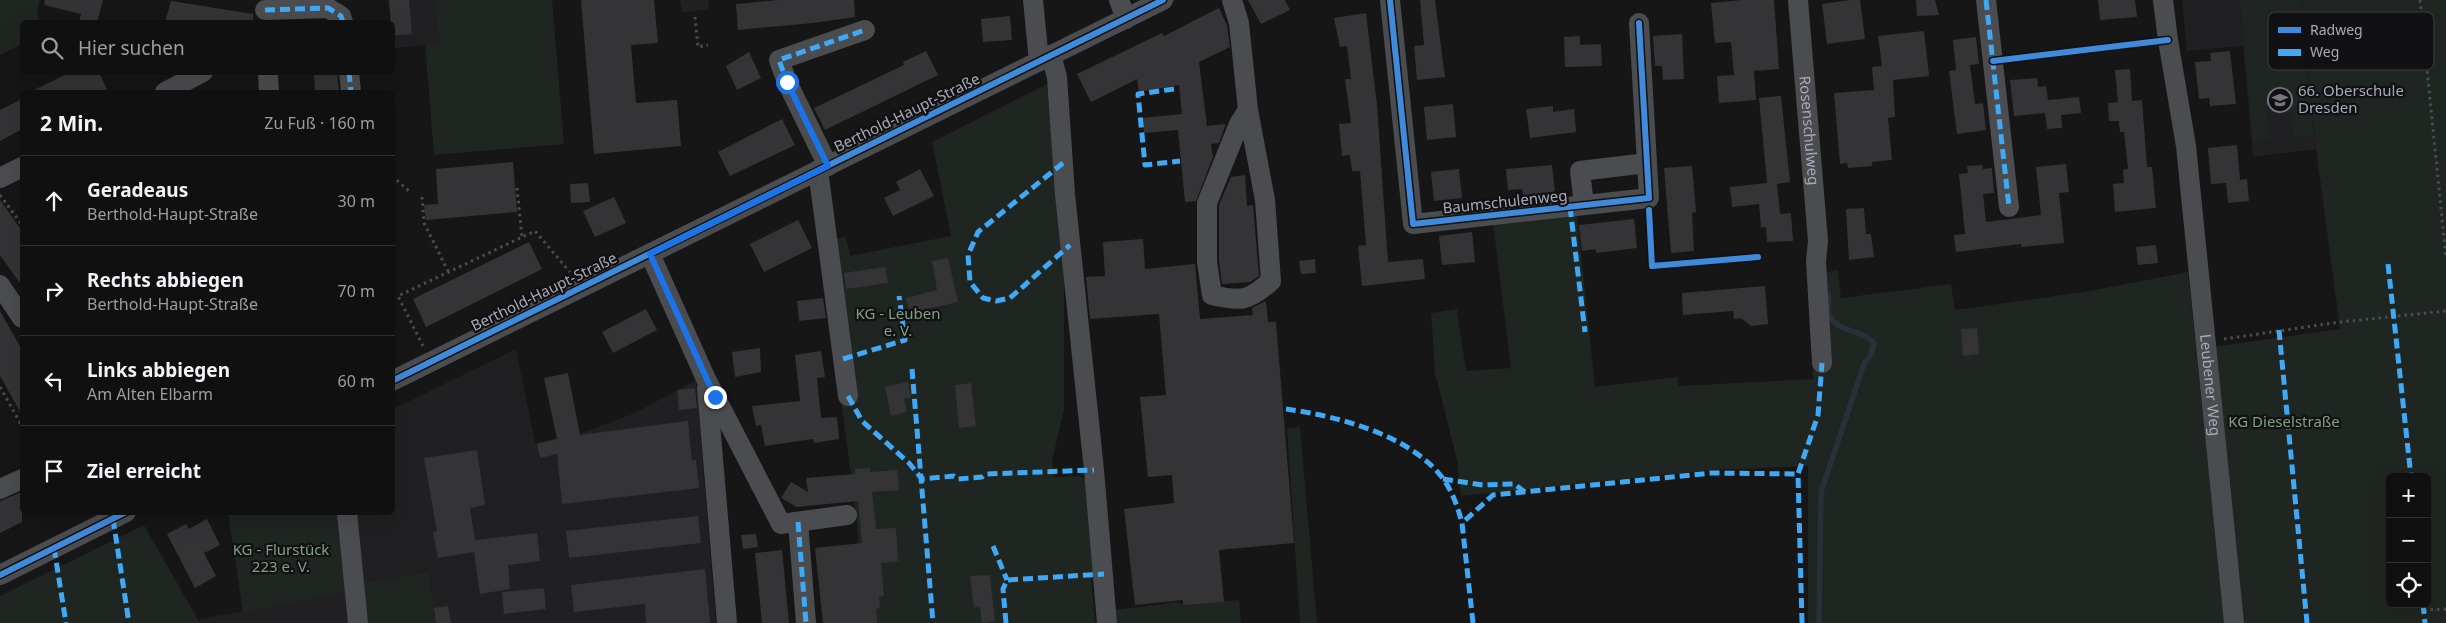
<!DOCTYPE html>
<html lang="de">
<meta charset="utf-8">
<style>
body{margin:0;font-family:"Noto Sans",sans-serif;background:#1e1e1e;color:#f1f3f6}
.controls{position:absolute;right:15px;bottom:15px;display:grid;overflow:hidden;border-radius:8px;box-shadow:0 5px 20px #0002}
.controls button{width:45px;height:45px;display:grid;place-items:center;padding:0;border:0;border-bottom:1px solid #303030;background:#101010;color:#f1f3f6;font:25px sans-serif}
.stop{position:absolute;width:15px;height:15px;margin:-11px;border:4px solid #1a73e8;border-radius:50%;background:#fff}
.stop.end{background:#1a73e8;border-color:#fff;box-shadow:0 1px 5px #0008}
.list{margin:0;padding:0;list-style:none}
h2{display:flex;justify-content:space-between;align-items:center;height:65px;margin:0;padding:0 20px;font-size:21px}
h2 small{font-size:16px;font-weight:400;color:#9c9d9f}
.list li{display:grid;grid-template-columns:32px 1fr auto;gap:15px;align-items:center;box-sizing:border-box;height:90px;padding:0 20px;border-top:1px solid #303030}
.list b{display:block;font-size:19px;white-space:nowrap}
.list p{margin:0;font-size:16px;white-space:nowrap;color:#9c9d9f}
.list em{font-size:16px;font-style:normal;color:#9c9d9f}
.icon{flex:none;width:28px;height:28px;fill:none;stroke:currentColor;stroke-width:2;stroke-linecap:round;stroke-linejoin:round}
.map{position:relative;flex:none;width:2446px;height:623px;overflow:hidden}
.search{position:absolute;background:#101010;box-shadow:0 5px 20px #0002;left:20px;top:20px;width:375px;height:55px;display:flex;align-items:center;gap:12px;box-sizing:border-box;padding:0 18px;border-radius:8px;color:#9c9d9f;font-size:19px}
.panel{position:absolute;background:#101010;box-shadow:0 5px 20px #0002;left:20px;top:90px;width:375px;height:425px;border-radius:8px}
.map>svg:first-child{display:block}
.built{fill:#202022}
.green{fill:#1f2520;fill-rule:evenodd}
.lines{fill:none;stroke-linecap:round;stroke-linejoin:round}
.stream{stroke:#2a3038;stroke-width:5.5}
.building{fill:#343436}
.path{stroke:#4c4d51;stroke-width:3;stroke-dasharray:2.5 4;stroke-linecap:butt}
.minor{stroke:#4b4c4f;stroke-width:20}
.tram{stroke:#4b4c4e;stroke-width:1}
.quiet{stroke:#3fa9f5;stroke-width:5;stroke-dasharray:10 5;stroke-linecap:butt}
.cycleway-casing{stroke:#111012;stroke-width:9}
.cycleway{stroke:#408adc;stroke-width:6}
.route{stroke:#1a73e8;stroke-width:6}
.labels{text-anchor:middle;stroke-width:4.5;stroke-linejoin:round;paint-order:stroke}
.poi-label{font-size:15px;fill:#a8abb7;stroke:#111012;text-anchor:start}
.street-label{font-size:15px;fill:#a8abb7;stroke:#111012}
.park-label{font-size:15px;fill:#7fa283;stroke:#111012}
.key{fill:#111012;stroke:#3e3e44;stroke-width:1}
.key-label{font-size:14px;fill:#a8abb7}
</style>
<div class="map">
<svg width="2446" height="623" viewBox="0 0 2446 623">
<rect width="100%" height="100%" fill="#161616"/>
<path class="built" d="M388,0H435L439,44L393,48L392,22H391Z
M680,0H709L708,9L682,13Z
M2182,0H2302L2316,149L2253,157L2243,46L2187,51Z
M516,349L535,443L587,431L633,414L696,380L716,623H436L429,572L361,583L354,513L392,512L393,409Z
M351,592L355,623H200V619Z"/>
<path class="green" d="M0,0H40L37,13L41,22H22V44L0,55Z
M435,0H552L564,144L434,155L425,45L439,44Z
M2240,0H2301L2314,135L2294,137L2290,104L2266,107L2269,139L2253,141Z
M2302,0H2446V623H2240L2213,347L2340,329L2316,149ZM2390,477H2427V604H2390Z
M1051,82L1064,264V410L1052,461L1054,477L1080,476L1086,481L1095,561L1091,580L1095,623H867L855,505L820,242L846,237L850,256L951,236L932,142Z
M1577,214L1595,387L1677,377L1679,386L1813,379L1808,275L1838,270L1841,298L1951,284L1955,310L2090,291L2188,272L2225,623H1808V466L1712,470L1461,496L1457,460L1435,373L1431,313L1457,309L1466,371L1511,368L1493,223Z
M1300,427L1317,623H1300L1287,428Z
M228,513H341L351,592L243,612Z
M144,525L200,623H0V596Z
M429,572L436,623H365L361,583Z
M1239,600L1241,623H1117L1116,610L1177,602L1183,605Z"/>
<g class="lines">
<path class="stream" d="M1819,623L1821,492L1864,364L1871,354L1874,343C1863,330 1839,332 1830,317C1827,311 1829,299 1828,293"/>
</g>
<path class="building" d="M45,0H103L97,22H79L81,14L44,5Z
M389,0H409L412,34L392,36Z
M581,0H654L658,43L631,45L636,103L677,100L681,146L594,154Z
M778,0H854L855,17L813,23L738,30L736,4Z
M1248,0H1285L1290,10L1261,24Z
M1420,0H1435L1445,77L1417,80L1414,46L1424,45Z
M1742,0H1774L1779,69L1754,71L1756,100L1719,103L1717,76L1734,75L1731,42L1715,43L1711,3Z
M1850,0H1860L1865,39L1827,44L1822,4Z
M1916,0H1935L1939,15L1917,16Z
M2098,0H2135L2137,17L2100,20Z
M171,1L253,14V22H165Z
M1219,8L1227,25L1230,47L1199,62L1207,126L1225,124V126L1219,143L1211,144L1213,157L1196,201L1185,202L1178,130L1144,133L1142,118L1182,114L1179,85L1139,92L1137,79L1091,102L1077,74L1162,33L1164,36Z
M1366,13L1377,105L1388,262L1423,259L1425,279L1362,286L1358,246L1366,245L1360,171H1352L1350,155L1342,156L1339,124L1351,123L1345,79H1351L1347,46L1340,47L1334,18Z
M1010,16L1012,40L983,42L981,19Z
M1924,31L1929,76L1893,80L1895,117L1888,118L1892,160L1872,162V166L1848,168L1847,163L1840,164L1834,93L1874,90L1872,67L1882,66L1878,36Z
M1682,34L1684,79L1663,80L1662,66H1655L1653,36Z
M1580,36V45L1601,44L1602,66L1565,67L1564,37Z
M1976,37L1979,64L1970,65L1975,104L1983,103L1986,130L1957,134L1949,71L1956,70L1953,40Z
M926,51L938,75L825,130L814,108L904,65L903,62Z
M2230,51L2236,104L2210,106L2209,98L2199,99L2195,62L2211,61L2210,53Z
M749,52L761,78L737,90L726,66Z
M2130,69L2132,101L2142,100L2147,167H2152L2156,208L2115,212L2113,184L2124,183L2123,170L2128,169L2124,132H2120L2119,121H2109L2108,103L2118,102L2115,70Z
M71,72H99L108,92H30Z
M314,72H337L339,92H315Z
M2037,78L2038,87L2046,86L2048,100L2079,97L2081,113L2061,115L2062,128L2047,129L2045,113L2014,116L2010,80Z
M1781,96L1790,182L1777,184L1780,214L1791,213L1793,241L1767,242L1766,227L1761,228L1759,204L1732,207L1730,187L1767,183L1759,98Z
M22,99V129L0,141V110Z
M1453,104L1456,137L1427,140L1424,107Z
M1553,106V112L1574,109L1576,132L1530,138L1526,109Z
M782,119L795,145L730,176L718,152Z
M2237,145L2240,180L2247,179L2249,201L2228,203L2226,183L2211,184L2208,148Z
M513,162L517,212L426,220L424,205L438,204L436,169Z
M2066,164L2069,192L2059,193L2064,243L2021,247V244L1956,252L1954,235L1965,234L1959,174L1968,173L1967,166L1982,165L1983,169L1992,168L1994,193L1983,194L1986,222L2041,215L2036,167Z
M1552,165L1555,192L1523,196L1522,189L1508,190L1506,169Z
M1692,166L1696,212L1692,213L1694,251L1671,253L1664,168Z
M920,169L934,196L893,216L884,198L900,190L896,182Z
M1459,169L1462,198L1434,201L1431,172Z
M1245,175L1247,206L1253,205L1259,276L1250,282L1222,284L1219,261V205L1231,177Z
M588,183L590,202L571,203L570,184Z
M614,197L626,223L595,237L583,211Z
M0,200L22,231V286L0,255Z
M1864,208L1866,234H1871L1874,257L1849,260L1846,209Z
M1634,219L1637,248L1596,253V249L1582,251L1579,225Z
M798,220L812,248L764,272L750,244Z
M1472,232L1475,262L1442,265L1439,236Z
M1143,239L1145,269L1195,264L1200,319L1253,315L1252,308L1266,301L1268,322H1276L1294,543L1219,550L1224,602L1183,605V600L1135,605L1124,509L1174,503L1172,475L1148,477L1140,397L1166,395L1159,314L1090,319L1086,277L1105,276L1103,242Z
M529,242L542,269L426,327L413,299Z
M2156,245L2158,263L2138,265L2136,247Z
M948,258L958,302L910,313L906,298L937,290L932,261Z
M1315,259L1316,273L1301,274L1299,261Z
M885,267L888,283L846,289L844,273Z
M1765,286L1768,324L1751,326L1741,318L1734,319L1733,311L1683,315L1682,293Z
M823,298L826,318L799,321L797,301Z
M646,309L657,330L613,353L602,332Z
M0,311L22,350V415L0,376Z
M1977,328L1979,354L1963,356L1961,329Z
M760,348L761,372L735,377L732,352Z
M821,351L825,377L817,378L821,418L837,417L839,439L814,443L813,439L765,446L761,425L756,426L752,406L800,401L795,355Z
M568,373L580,435L688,421L692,461L696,460L699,488L562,504L557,454L540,458L537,444L557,439L544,378Z
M908,382L911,397L904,399L907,412L891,416L885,387Z
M971,383L976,426L959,428L955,385Z
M695,388L697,408L679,410L677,390Z
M477,450L485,505L470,508L475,540L537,533L540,561L508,565L510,589L480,594L474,552L438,558L433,532L437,531L424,458Z
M870,468V472L897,470L899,490L872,492L876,529L896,528L898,561L881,563L884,596L879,597L880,608L876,609L877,623H823L815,548L862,543L858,501L797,507L781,498L791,482L808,492L806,478L855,474V469Z
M22,492V522L0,533V501Z
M698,516L701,543L569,558L566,531Z
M207,519L220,545L204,553L216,576L195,588L167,534L186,524L189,529Z
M756,534L758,547L743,549L741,535Z
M782,550L789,623H762L755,553Z
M705,569L710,623H646L645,604L574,612L571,585Z
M990,575L995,621L982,623L980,607L974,608L970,576Z
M544,588L546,609L504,614L502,592Z
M448,606L451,623H436L434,608Z"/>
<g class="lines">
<path class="path" d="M2420,0L2446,258
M695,17L698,47L708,45
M392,176L409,191
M517,188L522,237
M0,195L22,225
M422,197L424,223L449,273
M2224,339L2340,322L2446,311
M423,346L398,296L535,231L570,272
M0,387L22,426
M2424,610L2446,609"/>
<g class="minor">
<path d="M1033,0L1039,61"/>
<path d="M1119,0L1126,19"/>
<path d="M1232,0L1239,23L1248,110L1265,200L1271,281C1249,301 1241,302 1212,295L1207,262V203L1239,124L1248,110"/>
<path d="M1390,0L1413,224L1649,198L1639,23"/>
<path id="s1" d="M1798,0L1818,241L1816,261L1822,363"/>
<path d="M1986,0L2009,207"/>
<path id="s2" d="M2163,0L2168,40L2186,146L2234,623"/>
<path d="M265,10L328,8L341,16L343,22"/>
<path d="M1051,55L1057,77L1065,194L1094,470L1107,623"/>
<path d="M268,72L269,92"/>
<path d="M349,72L351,92"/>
<path d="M165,92L203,72"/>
<path d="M828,166L787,82L779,60L865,30"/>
<path d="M818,170L848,396"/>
<path d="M0,178L22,167"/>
<path d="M1584,205L1580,171L1647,163"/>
<path d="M650,254L706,379L781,524L847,515"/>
<path d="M0,285L22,318"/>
<path d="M392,381L1163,0"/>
<path d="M707,388L727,623"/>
<path d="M0,489L22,479"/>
<path d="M347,512L358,623"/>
<path d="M798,522L806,623"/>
<path d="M0,575L126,512"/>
</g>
<path class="tram" d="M392,376L1153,0
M392,387L1174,0
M0,570L116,512
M0,580L137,512"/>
<path class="quiet" d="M1986,0L2009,207
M265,10L328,8L341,16L343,22
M349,72L351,92
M1174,89L1138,94L1145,165L1180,161
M1063,163L978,232L968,255L970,282L983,298L996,301L1010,298L1070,245
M828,166L787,82L779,60L865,30
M1570,207L1585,332
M2388,264L2411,477
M2279,330L2307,623
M843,359L905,340L899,296
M912,369L933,623
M848,396L862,421L909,463L922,479L954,476L958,479L982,477L986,474L1094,470
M1286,409C1337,416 1412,435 1444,480C1453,493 1458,508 1462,523
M1443,479L1483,485L1514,484L1525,492
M286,512V514
M113,519L129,623
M798,522L806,623
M993,546L1007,580
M54,548L66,623
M2423,604L2425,623
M1006,623L1003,589L1007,580L1104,574
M1473,623L1462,523L1493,495L1711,473L1798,474
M1802,623L1798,474L1818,415L1822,363"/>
<defs>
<path id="cycleway" d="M1390,0L1413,224L1649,198L1639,23
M1993,61L2168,40
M1649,210L1652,266L1758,257
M392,381L1163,0
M0,575L126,512"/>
</defs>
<use href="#cycleway" class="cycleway-casing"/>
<use href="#cycleway" class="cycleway"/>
</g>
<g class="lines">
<path class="route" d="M715,397L650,254L828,166L787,82"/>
</g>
<defs>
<symbol id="school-ring" viewBox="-11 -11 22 22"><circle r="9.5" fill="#111012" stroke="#75777f" stroke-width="1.5"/><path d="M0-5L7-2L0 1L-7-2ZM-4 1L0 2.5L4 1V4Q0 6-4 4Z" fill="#75777f"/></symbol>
</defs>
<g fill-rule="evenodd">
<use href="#school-ring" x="2266" y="86" width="28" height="28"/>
</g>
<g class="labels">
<g class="poi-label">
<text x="2298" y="96">66. Oberschule<tspan x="2298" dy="17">Dresden</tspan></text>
</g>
<g class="street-label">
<text transform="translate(907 113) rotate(-26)" y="5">Berthold-Haupt-Straße</text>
<text dy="5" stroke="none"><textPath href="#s1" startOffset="131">Rosenschulweg</textPath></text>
<text transform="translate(1505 202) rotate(-6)" y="5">Baumschulenweg</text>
<text transform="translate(544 292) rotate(-26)" y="5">Berthold-Haupt-Straße</text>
<text dy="5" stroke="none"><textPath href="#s2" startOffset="388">Leubener Weg</textPath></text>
</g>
<g class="park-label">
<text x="898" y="319">KG - Leuben<tspan x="898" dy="17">e. V.</tspan></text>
<text x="2284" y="427">KG Dieselstraße</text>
<text x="281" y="555">KG - Flurstück<tspan x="281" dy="17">223 e. V.</tspan></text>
</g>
</g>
<rect x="2268" y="12" width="166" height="58" rx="8" class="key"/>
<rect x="2278" y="27" width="23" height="6" fill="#408adc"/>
<rect x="2278" y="49" width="23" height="7" fill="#3fa9f5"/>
<g class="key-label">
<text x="2310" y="35">Radweg</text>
<text x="2310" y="57">Weg</text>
</g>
</svg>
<div class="controls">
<button>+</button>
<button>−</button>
<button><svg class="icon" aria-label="locate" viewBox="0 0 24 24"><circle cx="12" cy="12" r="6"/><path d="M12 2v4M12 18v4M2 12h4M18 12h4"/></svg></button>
</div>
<div class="stop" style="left:787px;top:82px"></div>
<div class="stop end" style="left:715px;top:397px"></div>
<div class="search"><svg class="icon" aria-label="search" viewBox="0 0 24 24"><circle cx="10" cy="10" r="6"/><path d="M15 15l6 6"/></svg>Hier suchen</div>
<section class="panel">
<h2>2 Min.<small>Zu Fuß · 160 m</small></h2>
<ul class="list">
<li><svg class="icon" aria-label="ahead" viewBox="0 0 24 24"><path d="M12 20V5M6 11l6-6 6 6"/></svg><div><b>Geradeaus</b><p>Berthold-Haupt-Straße</p></div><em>30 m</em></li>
<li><svg class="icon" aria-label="right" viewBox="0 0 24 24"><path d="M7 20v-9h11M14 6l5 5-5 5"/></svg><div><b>Rechts abbiegen</b><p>Berthold-Haupt-Straße</p></div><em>70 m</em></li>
<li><svg class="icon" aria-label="left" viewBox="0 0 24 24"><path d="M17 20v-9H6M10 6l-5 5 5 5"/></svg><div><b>Links abbiegen</b><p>Am Alten Elbarm</p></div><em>60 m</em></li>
<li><svg class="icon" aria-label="arrive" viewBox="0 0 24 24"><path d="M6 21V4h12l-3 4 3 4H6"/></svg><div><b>Ziel erreicht</b></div></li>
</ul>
</section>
</div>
